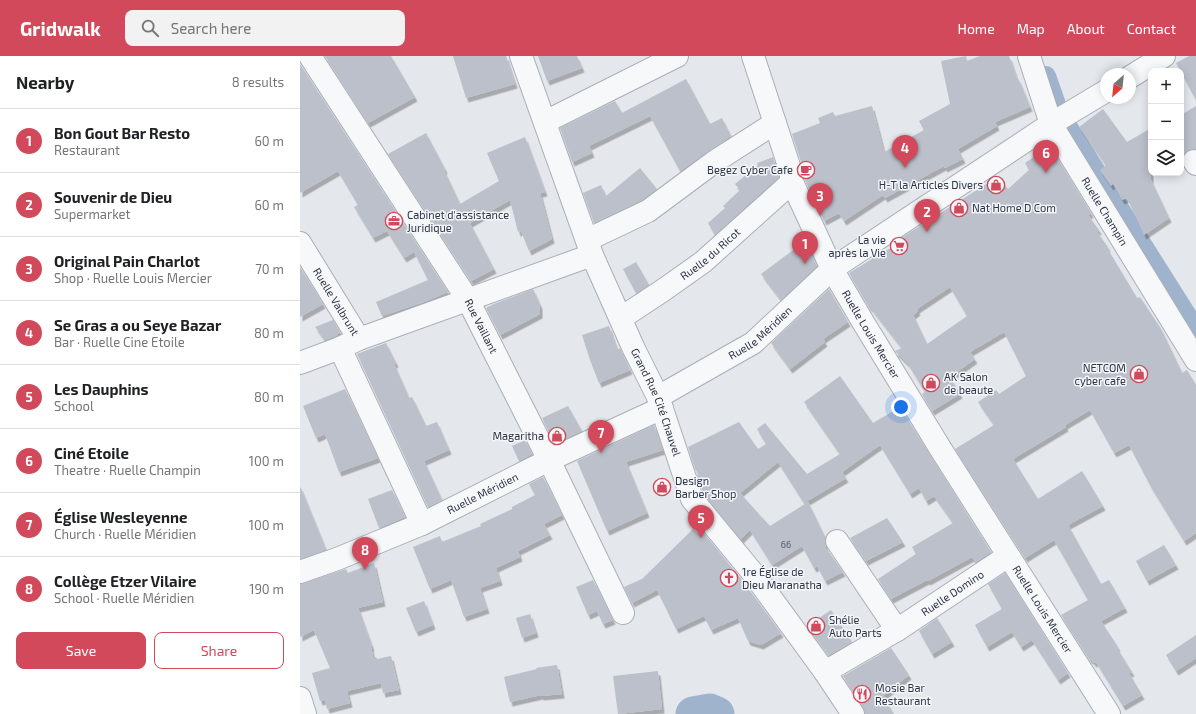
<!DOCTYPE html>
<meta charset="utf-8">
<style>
body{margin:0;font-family:"Exo 2",sans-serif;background:#f2f2f2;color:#202124}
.controls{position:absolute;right:12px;top:12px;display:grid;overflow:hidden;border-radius:8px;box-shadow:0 2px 10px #0003}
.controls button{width:36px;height:36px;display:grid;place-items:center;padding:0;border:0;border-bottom:1px solid #e0e0e0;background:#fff;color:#202124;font:20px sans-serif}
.compass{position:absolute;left:800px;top:12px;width:36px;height:36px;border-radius:50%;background:#fff;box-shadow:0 2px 10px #0003;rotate:207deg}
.you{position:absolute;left:601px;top:351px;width:14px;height:14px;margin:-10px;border:3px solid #fff;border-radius:50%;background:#1a73e8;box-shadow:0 0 0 6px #1a73e833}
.badge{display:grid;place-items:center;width:26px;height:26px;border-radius:50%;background:#d1495b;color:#fff;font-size:13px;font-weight:700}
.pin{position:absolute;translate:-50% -33px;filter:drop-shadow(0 1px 2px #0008)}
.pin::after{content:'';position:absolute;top:21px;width:14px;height:12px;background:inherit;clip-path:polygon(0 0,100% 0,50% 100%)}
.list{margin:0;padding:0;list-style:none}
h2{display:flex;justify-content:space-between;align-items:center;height:52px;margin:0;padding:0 16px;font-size:17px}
h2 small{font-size:13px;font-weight:400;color:#757577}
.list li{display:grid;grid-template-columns:26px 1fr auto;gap:12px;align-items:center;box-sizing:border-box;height:64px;padding:0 16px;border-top:1px solid #e0e0e0}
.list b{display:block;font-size:15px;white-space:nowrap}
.list p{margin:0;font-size:13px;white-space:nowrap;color:#757577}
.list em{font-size:13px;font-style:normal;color:#757577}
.actions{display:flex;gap:8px;padding:12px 16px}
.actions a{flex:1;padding:9px 0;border:1px solid #d1495b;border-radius:8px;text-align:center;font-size:14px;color:#d1495b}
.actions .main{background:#d1495b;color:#fff}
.icon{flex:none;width:22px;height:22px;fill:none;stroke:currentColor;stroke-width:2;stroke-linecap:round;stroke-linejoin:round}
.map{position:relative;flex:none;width:896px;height:658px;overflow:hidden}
header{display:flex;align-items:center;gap:24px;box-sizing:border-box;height:56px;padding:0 20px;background:#d1495b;color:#fff}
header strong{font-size:19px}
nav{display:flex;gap:22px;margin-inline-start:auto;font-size:14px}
.search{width:280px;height:36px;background:#f2f2f2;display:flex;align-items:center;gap:10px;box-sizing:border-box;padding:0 14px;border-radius:8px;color:#757577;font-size:15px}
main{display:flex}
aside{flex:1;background:#fff}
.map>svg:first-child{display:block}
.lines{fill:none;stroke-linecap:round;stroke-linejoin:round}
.canal{stroke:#9fb4cc;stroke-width:20}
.river{stroke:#9fb4cc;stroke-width:35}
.building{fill:#bbc0ca;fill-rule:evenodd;filter:url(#shadow)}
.minor-casing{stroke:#a9aeb7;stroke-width:24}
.minor{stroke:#f7f8fa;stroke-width:22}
.labels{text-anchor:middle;stroke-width:3;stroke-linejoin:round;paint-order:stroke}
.number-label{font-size:9px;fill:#4f5766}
.poi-label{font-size:11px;fill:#2b3445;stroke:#f4f6f9;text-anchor:start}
.street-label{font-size:11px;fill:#2b3445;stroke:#f4f6f9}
</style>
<header>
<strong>Gridwalk</strong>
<div class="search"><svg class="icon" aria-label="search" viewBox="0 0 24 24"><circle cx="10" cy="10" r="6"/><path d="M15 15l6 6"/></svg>Search here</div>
<nav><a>Home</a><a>Map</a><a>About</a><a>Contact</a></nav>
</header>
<main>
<aside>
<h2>Nearby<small>8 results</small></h2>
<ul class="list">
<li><span class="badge">1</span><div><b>Bon Gout Bar Resto</b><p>Restaurant</p></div><em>60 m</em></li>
<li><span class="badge">2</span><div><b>Souvenir de Dieu</b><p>Supermarket</p></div><em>60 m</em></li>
<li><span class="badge">3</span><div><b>Original Pain Charlot</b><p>Shop · Ruelle Louis Mercier</p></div><em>70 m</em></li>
<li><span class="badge">4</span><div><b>Se Gras a ou Seye Bazar</b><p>Bar · Ruelle Cine Etoile</p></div><em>80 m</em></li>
<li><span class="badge">5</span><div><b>Les Dauphins</b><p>School</p></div><em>80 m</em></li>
<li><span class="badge">6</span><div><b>Ciné Etoile</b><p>Theatre · Ruelle Champin</p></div><em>100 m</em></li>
<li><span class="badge">7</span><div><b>Église Wesleyenne</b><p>Church · Ruelle Méridien</p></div><em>100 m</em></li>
<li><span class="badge">8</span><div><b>Collège Etzer Vilaire</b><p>School · Ruelle Méridien</p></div><em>190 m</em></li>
</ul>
<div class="actions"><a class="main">Save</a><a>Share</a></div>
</aside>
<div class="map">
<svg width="896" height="658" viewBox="0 0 896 658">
<defs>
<filter id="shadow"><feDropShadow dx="2.5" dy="4.5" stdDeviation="0" flood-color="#0004"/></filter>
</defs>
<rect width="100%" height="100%" fill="#e4e7ec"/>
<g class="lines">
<path class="canal" d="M746,20L759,57L896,274"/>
<path class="river" d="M393,658L410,655L417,658"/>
</g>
<path class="building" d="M25,0H91L115,41L68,67Z
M153,0H206L215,28L166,42Z
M238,0H277L282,12L247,25Z
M666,0L667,5L680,0H709L717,23L718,22L730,51L695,66L697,70L658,93L663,103L645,112L644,110L585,142L583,139L544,165L539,157L524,165L504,122L502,109L492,78L520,67L518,62L533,56L535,60L572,50L584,96L624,74L619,65L650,48L641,5Z
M889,0H896V44L876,7Z
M0,8L148,236L124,246L82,260L76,246L128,224L114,196L104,202L87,175L73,182L54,151L58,149L38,115L0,137Z
M386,23L410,68L422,62L431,80L380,115L350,60L289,90L292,97L272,106L260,72L315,45L322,57Z
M896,50V93H893L887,95L883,99L881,106V59Z
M803,53L827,86L851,72V124L869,162L844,179L827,142L822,144L813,128L811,130L800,114L806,109L779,71Z
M126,77L145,113L144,114L160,148L199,125L187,97L225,81L245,136L240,137L252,183L229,195L221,175L218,176L210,144L170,167L194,213L171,225L88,98Z
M750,90L791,157L788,159L799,174L797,176L808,191L807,192L837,242L840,241L861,273L882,317L887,314L896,329V477L884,485L851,431L829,389L814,397L790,354L765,369L766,371L713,403L738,443L782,415L803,450L768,469L801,528L809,524L825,552L801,565L818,591L817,592L832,616L829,617L842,639L823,650L796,606L794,607L791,603L790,604L761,559L788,544L754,484L725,502L655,393L694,369L678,346L696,334L699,338L726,320L704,276L670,296L675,303L650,321L660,338L632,355L622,338L625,336L608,308L595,295L602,292L570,251H569L549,217L572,203V201L591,192L590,190L601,182L699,120L708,133L729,114L725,107ZM650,231L667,260L627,288L613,259L618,255L617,253Z
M473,101L479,121L415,179L408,167L425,152L423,150L440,134L435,128L458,109L457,107Z
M340,112L357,133L342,144L294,167L283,137L301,129L306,140Z
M504,186L508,191L517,210L481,244L461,218Z
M336,206L349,229L336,237L323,213Z
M0,211L23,248L0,261Z
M233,233L240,249V258L200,279L186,252L194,248Z
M529,233L548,266L523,283L525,286L490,313L471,287Z
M33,264L40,276L36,280L25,284L15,271Z
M309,270L317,294L320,292L330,314L299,327L290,304L282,279Z
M86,287L96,307L94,308L109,342L112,341L126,370L137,366L149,394L124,405L142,444L128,451L57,298Z
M540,320L573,367L600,351L691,496L676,506L672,501L628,525L627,524L591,543L578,523L616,498L612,491L653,467L634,440L626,445L619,432L610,438L580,389L542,416L546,422L504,447L478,406L440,437L470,470L508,446L525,481V486L526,492L543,516L525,525L517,510L514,512L502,490L472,509L450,474L441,483L403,437L397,419L399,418L395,413L388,391L439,366L458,393L466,388L457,373L465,367L507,418L540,398L504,346Z
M45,333L78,402L39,416L25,378L16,382L3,350Z
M268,350L282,375L255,388L242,362Z
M354,369L363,394L326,406L347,457L307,475L277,405Z
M225,384L232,398L219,405L212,390Z
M243,421L262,459L244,468L250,479L218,495L220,501L196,512L200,525L180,532L187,553L164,561L151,524L130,533L113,491L140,480L142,486L181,470L180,468L212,453V451L235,439L229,428Z
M0,430L26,494L0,503Z
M92,434L105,461L79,472L68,443Z
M587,462L603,486L566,505L550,482Z
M393,473L400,479L403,476L442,524L481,577L461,589L448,585L438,562L411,574L404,560L376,573L357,534L332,547L324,531L342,523Z
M864,489L876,509L847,525L836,505Z
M74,507L83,546L58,552L72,591H71L73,601H76L77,603L91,600L99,634L83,637L81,627L47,635L50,647L27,653L25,644L20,645L12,617L30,612L14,574L0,581V528L46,513L48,517Z
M705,517L768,617L758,624L732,584L721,591L712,576L687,591L675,569L702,553L688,528Z
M293,524L313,564L303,568L297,555L288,559L276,531Z
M124,545L133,569L116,576L106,552Z
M531,554L552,586L529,599L507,570Z
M230,558L236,577L222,582L216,562Z
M637,562L652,586L632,598L619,575Z
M896,579V602L876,615L866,599Z
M591,592L609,619L583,640L594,658H565L563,651L543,620Z
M257,609L262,638L241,640V639L210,646L204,621L237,613L236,612Z
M358,615L362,653L318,658L313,620Z"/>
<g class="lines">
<defs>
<g id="minor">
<path id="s1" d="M10,0L168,244L249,404L323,557"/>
<path id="s2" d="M221,0L292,199L333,291L358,341L392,443L452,516L525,616L553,658"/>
<path id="s3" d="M453,0L490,113L492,126L532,213L563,266L640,392L809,658"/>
<path id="s4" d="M729,0L751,68L896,304"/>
<path d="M830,21L864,0"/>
<path d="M245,66L377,0"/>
<path d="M894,105L896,108"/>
<path d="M287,184L348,155L414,106L475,67"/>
<path id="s5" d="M0,187L59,283"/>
<path id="s6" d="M321,262L362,235L403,206L492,126"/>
<path d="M40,292L122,468"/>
<path d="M0,307L40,292L59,283L292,199"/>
<path id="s7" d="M358,341L453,287L532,213L751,68L806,35"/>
<path d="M537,485L597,574"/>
<path id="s8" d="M0,516L37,503L122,468L249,404L362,352"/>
<path id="s9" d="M525,616L597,574L708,500"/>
<path d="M0,642L5,658"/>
</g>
</defs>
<use href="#minor" class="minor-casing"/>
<use href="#minor" class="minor"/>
</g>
<defs>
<symbol id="cafe-ring" viewBox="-11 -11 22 22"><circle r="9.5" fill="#f4f6f9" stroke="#d1495b" stroke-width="1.5"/><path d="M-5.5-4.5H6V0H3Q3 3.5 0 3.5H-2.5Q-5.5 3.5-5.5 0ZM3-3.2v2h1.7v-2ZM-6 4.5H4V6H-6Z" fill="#d1495b"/></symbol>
<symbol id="shop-ring" viewBox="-11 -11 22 22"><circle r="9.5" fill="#f4f6f9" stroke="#d1495b" stroke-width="1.5"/><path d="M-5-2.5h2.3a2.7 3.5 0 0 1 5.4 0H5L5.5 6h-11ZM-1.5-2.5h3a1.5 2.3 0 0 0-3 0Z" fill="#d1495b"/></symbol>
<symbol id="office-ring" viewBox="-11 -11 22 22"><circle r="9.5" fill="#f4f6f9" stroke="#d1495b" stroke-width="1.5"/><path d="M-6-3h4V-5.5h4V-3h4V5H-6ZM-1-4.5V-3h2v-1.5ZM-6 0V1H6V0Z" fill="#d1495b"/></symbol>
<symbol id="supermarket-ring" viewBox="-11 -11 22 22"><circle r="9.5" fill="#f4f6f9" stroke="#d1495b" stroke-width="1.5"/><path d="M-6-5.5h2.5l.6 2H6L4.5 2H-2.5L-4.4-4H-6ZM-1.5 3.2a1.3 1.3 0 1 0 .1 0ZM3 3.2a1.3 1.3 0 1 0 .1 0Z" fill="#d1495b"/></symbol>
<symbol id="church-ring" viewBox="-11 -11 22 22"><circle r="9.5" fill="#f4f6f9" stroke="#d1495b" stroke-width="1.5"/><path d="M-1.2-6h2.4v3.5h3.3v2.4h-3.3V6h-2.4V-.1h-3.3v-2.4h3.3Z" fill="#d1495b"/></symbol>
<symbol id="restaurant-ring" viewBox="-11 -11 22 22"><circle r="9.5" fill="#f4f6f9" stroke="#d1495b" stroke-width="1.5"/><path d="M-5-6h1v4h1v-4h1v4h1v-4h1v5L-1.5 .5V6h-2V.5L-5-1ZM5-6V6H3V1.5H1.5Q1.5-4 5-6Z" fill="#d1495b"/></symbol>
</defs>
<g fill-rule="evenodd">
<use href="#cafe-ring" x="496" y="104" width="20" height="20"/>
<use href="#shop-ring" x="686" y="119" width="20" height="20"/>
<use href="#shop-ring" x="649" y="142" width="20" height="20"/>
<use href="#office-ring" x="84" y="155" width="20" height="20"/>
<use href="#supermarket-ring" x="589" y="180" width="20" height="20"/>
<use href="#shop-ring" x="829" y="308" width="20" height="20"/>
<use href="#shop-ring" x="621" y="317" width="20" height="20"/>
<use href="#shop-ring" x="247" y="370" width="20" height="20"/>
<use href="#shop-ring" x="352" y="421" width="20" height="20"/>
<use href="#church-ring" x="419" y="512" width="20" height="20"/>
<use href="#shop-ring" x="506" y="560" width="20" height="20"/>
<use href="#restaurant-ring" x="552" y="628" width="20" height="20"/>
</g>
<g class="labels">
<g class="number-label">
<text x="486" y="492">66</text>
</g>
<g class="poi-label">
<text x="493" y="118" text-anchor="end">Begez Cyber Cafe</text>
<text x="683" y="133" text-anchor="end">H-T la Articles Divers</text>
<text x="672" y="156">Nat Home D Com</text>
<text x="107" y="163">Cabinet d'assistance<tspan x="107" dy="13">Juridique</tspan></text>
<text x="586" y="188" text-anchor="end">La vie<tspan x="586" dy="13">après la Vie</tspan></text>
<text x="826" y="316" text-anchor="end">NETCOM<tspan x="826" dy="13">cyber cafe</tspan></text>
<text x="644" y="325">AK Salon<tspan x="644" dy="13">de beaute</tspan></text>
<text x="244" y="384" text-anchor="end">Magaritha</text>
<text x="375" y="429">Design<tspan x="375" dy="13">Barber Shop</tspan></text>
<text x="442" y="520">1re Église de<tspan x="442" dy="13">Dieu Maranatha</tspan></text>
<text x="529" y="568">Shélie<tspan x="529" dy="13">Auto Parts</tspan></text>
<text x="575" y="636">Mosie Bar<tspan x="575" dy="13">Restaurant</tspan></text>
</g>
<g class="street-label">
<text dy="4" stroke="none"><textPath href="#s4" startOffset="174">Ruelle Champin</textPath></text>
<text dy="4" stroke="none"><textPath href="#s6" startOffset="110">Ruelle du Ricot</textPath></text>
<text dy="4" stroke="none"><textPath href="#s5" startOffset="69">Ruelle Valbrunt</textPath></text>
<text dy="4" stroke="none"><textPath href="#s1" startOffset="320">Rue Vaillant</textPath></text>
<text dy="4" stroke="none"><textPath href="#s7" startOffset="121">Ruelle Méridien</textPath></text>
<text dy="4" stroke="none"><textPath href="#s3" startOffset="304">Ruelle Louis Mercier</textPath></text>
<text dy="4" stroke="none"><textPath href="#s2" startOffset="372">Grand Rue Cité Chauvel</textPath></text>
<text dy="4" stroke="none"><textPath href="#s8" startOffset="199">Ruelle Méridien</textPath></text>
<text dy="4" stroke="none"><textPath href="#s9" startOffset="150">Ruelle Domino</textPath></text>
<text dy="4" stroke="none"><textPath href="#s3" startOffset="628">Ruelle Louis Mercier</textPath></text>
</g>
</g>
</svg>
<div class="controls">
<button>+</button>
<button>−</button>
<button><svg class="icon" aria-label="layers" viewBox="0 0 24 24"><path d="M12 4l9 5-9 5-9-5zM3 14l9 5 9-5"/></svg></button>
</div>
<svg class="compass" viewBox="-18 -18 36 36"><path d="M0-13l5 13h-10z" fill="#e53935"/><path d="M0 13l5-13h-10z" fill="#757577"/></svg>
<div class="you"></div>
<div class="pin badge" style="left:505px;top:208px">1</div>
<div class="pin badge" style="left:627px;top:176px">2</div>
<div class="pin badge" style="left:520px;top:160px">3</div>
<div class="pin badge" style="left:605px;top:112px">4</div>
<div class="pin badge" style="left:401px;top:482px">5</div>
<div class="pin badge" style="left:746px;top:117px">6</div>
<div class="pin badge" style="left:301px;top:397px">7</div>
<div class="pin badge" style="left:65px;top:514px">8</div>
</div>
</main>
